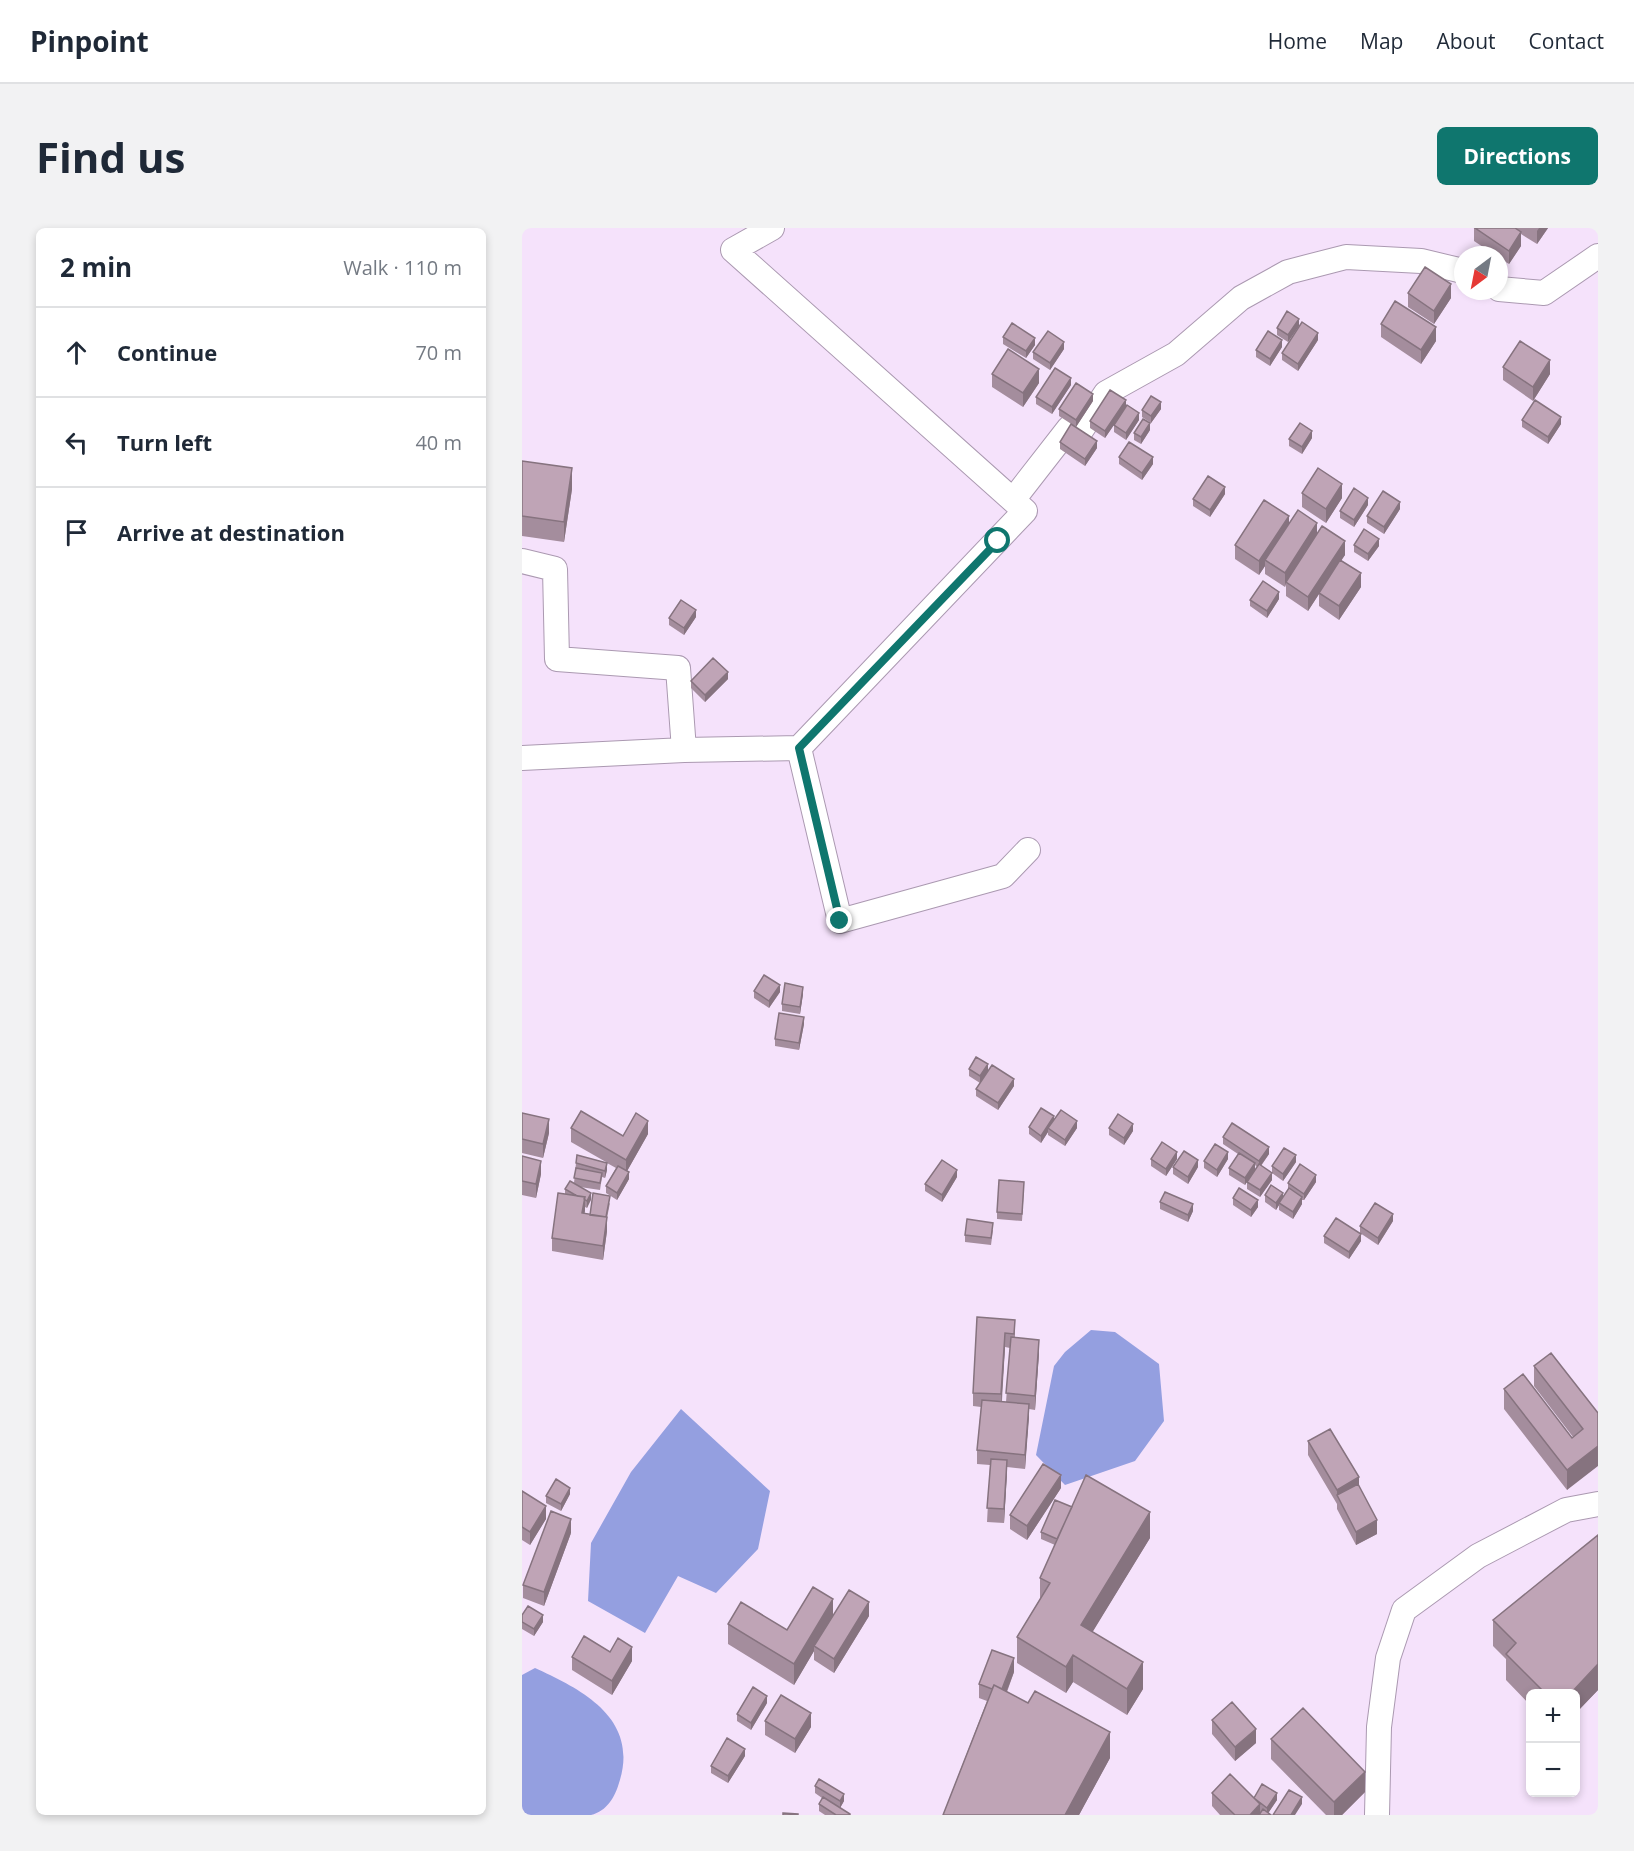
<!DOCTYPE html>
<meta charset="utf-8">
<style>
body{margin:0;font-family:"Open Sans",sans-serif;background:#f2f2f3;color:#1f2937}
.controls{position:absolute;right:18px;bottom:18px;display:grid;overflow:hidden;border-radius:9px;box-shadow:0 3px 9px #0003}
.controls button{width:54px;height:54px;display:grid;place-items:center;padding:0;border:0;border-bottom:2px solid #e0e1e3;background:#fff;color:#1f2937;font:30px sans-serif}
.compass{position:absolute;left:932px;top:18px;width:54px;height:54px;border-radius:50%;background:#fff;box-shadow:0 3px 9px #0003;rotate:212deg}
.stop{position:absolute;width:18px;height:18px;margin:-14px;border:4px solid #0f766e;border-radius:50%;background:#fff}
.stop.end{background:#0f766e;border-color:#fff;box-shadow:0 2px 6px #0008}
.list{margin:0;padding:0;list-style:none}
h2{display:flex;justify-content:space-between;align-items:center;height:78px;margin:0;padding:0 24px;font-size:26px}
h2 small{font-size:20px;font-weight:400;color:#747a83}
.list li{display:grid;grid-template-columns:39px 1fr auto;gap:18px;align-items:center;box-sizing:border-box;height:90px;padding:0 24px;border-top:2px solid #e0e1e3}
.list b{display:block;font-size:22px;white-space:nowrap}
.list em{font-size:20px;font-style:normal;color:#747a83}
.icon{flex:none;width:33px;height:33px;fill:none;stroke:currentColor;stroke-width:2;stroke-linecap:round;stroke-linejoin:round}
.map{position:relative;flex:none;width:1076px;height:1587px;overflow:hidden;border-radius:9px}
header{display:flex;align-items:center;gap:36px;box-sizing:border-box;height:84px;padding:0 30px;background:#fff;border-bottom:2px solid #e0e1e3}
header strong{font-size:28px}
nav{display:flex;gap:33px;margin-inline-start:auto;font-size:21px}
.intro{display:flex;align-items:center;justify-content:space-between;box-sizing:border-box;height:144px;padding:0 36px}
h1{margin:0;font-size:42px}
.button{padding:15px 27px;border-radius:9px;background:#0f766e;color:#fff;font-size:21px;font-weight:700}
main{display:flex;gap:36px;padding:0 36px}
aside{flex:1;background:#fff;border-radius:9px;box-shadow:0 3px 9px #0003}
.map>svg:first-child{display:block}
.water{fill:#949fe0}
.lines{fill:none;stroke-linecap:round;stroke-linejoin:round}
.street-casing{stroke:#ab99b1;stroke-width:26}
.street{stroke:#fff;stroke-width:24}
.wall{fill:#a48d9d;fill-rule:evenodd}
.shaded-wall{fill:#86737f}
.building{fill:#bfa4b6;stroke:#86737f;stroke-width:1.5}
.route{stroke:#0f766e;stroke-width:8}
</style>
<header>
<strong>Pinpoint</strong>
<nav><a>Home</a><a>Map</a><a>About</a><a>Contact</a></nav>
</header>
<div class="intro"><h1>Find us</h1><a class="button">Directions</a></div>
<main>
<aside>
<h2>2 min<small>Walk · 110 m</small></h2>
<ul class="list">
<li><svg class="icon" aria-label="ahead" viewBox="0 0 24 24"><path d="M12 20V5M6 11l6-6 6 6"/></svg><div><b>Continue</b></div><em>70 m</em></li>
<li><svg class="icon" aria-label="left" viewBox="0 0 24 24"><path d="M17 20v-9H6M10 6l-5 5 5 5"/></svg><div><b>Turn left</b></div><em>40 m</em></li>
<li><svg class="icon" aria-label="arrive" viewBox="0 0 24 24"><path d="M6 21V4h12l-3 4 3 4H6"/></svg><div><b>Arrive at destination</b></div></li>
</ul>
</aside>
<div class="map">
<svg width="1076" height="1587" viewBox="0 0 1076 1587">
<rect width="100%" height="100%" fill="#f5e2fb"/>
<path class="water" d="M569,1102L593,1104L637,1136L642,1193L613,1233L543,1257L514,1227L532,1138L543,1124Z
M159,1181L248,1263L236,1321L194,1365L156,1348L123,1405L66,1373L69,1315L109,1244Z
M13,1440C61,1462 118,1491 97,1555C93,1569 85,1583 69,1587C51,1587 19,1587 0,1587V1447Z"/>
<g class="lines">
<defs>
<path id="street" d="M250,0L211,22L503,283L277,520
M977,61L1022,65L1076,28
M491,272L547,200L558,204L584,165L654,126L719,70L766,44L824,29L899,33L941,43
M0,333L33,341L35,431L156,440L162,522L0,530
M162,522L277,520L318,693L481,648L506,622
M855,1587L857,1499L866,1430L882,1382L956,1328L1044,1282L1076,1276"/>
</defs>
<use href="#street" class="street-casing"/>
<use href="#street" class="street"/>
</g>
<path class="wall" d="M952,0H1026L1015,16L999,6V18L987,36L977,30V27H973L952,13Z
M886,65L929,70L912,96L886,79Z
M859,96L914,113L899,136L859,109Z
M777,98L766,114L755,107V100Z
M481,109L513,117L504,130L481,116Z
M796,112L776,143L760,132V125Z
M760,119L748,138L734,129V122Z
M542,121L528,142L511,131V124Z
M981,139L1028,146L1011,173L981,152Z
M470,146L517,155L501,179L470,159Z
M549,157L530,186L514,176V169Z
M571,173L554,199L537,188V181Z
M604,179L617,192L604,212L592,204V197L583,210L568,200V193Z
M639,181L629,195L620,189V182Z
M1000,192L1039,196L1026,216L1000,199Z
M628,202L619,216L612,212V205Z
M790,210L780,226L767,218V211Z
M538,214L575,220L563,238L538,221Z
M597,229L631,236L620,252L597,236Z
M0,233L50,261L42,314L0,308Z
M780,265L820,270L804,295L780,279Z
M703,266L688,289L671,278V271Z
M846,277L832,299L818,290V283Z
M878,281L862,306L845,295V288Z
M767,296L795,306L823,327L819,332L839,359L817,392L797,378V366L786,383L764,368V356L763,359L743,346V338L737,347L713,331V317Z
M832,317L857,318L846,333L832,324Z
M757,371L745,390L728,378V372Z
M174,389L162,407L147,397V390Z
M206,451L183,474L169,460V453Z
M232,763L258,764L247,780L232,770Z
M281,766L278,786L260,783V776Z
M282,796L277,822L253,818V811Z
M447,841L466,843L458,855L447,848Z
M492,858L476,882L454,868V861Z
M0,885L27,905L21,930L0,925Z
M532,892L555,900L543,918L526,907V904L519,915L507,906V899Z
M49,900L101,908L126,906L105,943L107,951L95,972L84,965V958L94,940L85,935V942L83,950L80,949L78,962L58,959L69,965L65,980L63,979L62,986L68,987L88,975L85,990V1003L81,1032L30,1023V1010L43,966V961L52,955L54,935L84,934L49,914Z
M587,900L611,903L602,917L587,907Z
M701,909L747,926L739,938L750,952L738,969L725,961V954L735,939L733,937L723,957L707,947V940L716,926L701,916Z
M0,928L19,946L14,970L0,967Z
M629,931H655L644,948L629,938Z
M706,931L695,949L682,940V933Z
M774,934L761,953L750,945V938Z
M651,939H676L666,956L651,946Z
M435,949L420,974L403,963V956Z
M794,954L782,972H780V976L771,991L757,982V977L754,982L743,974V967L761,970L766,962V955Z
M502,961L500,993L475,991V984Z
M711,970L736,979L729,989L711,977Z
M638,974L671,983L666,994L638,981Z
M871,993L856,1017L838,1005V998Z
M471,1002L469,1017L443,1014V1007Z
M802,1008L839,1013L827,1031L802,1015Z
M455,1089L493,1092V1110L517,1125L513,1182L507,1181L503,1241L485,1239L482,1295L465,1294L468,1237L455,1236V1222L459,1179L451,1178V1165ZM483,1119L488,1120L484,1174L480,1173Z
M1012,1138L1076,1185L1045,1262L982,1181V1161L1050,1210L1051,1209L1012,1158Z
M786,1213L855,1306L834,1317L815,1281V1276L786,1227Z
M539,1260L505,1312L488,1301V1287Z
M0,1263L24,1291L8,1317L0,1312Z
M48,1266L39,1283L24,1275V1268Z
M519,1304L628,1310L570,1404L621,1461L605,1487L551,1454L544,1465L495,1435V1409L518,1371V1350L533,1317L519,1311Z
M49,1305L22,1378L1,1370V1357Z
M0,1387L21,1394L12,1408L0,1401Z
M311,1388H347L312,1445L292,1432V1423L272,1457L206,1416V1396L265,1402Z
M971,1392L1076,1462L1053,1486V1466H1008V1477L984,1452V1431L971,1418Z
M88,1424L110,1433L90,1467L50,1442V1429Z
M492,1444L485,1464L588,1530L557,1587H421L465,1473L457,1470V1456Z
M245,1475L229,1502L215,1493V1486Z
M690,1492L734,1515L713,1533L690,1506Z
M243,1493L289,1499L273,1525L243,1507Z
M749,1511L843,1564L820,1587H804L749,1531Z
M223,1528L206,1555L189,1545V1538Z
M293,1558L322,1573L318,1580L328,1587H303L297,1583V1576L300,1570L293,1565Z
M690,1565L732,1570L755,1572L746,1585L749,1587H698L690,1578Z"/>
<path class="shaded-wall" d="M1017,0H1026L1015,16V3Z
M999,4V18L987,36V23Z
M929,56V70L912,96V83Z
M777,91V98L766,114V107Z
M914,99V113L899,136V122Z
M796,105V112L776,143V136Z
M513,110V117L504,130V123Z
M760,112V119L748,138V131Z
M542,114V121L528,142V135Z
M1028,132V146L1011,173V159Z
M517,141V155L501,179V165Z
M549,150V157L530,186V179Z
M571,166V173L554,199V192Z
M604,172V179L583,210V203Z
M639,174V181L629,195V188Z
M617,185V192L604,212V205Z
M1039,189V196L1026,216V209Z
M628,195V202L619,216V209Z
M790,203V210L780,226V219Z
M575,213V220L563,238V231Z
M631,229V236L620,252V245Z
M50,240V261L42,314V294Z
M820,256V270L804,295V281Z
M703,259V266L688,289V282Z
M846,270V277L832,299V292Z
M878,274V281L862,306V299Z
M767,288V302L743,332V338L737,347V333Z
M795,295V309L764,354L763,359V345Z
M857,311V318L846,333V326Z
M823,313V327L798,365H797V366L786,383V369Z
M839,345V359L817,392V378Z
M757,364V371L745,390V383Z
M174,382V389L162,407V400Z
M206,444V451L183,474V467Z
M258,757V764L247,780V773Z
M281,759V766L278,786V779Z
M282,789V796L277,822V815Z
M466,836V843L458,855V848Z
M492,851V858L476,882V875Z
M532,888V895L526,900V904L519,915V908Z
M27,891V905L21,930V916Z
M126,893V906L104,945V932Z
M555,893V900L543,918V912Z
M611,896V903L602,917V910Z
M747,919V926L737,940V933Z
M655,924V931L644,948V941Z
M706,924V931L695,949V942Z
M774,927V934L761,953V946Z
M676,932V939L666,956V949Z
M19,933V946L14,970V956Z
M85,935V942L83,950V943Z
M733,935V942L723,957V950Z
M435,942V949L420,974V967Z
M107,944V951L95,972V965Z
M750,945V952L738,969V962Z
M794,947V954L782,972V966Z
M69,965V972L65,980V973Z
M761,965V972L757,975V977L754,982V975Z
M88,968L85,990V1003L81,1032V1018Z
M63,969V983L60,999V985Z
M780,969V976L771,991V984Z
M736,972V979L729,989V982Z
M671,976V983L666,994V987Z
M871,986V993L856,1017V1010Z
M839,1006V1013L827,1031V1024Z
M483,1105V1119L479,1180V1166Z
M517,1112V1125L513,1182V1168Z
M507,1176V1190L503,1241V1227Z
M1076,1218V1238L1045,1262V1242Z
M485,1232V1246L482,1295V1281Z
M539,1247V1260L505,1312V1298Z
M837,1249V1263L815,1267V1276V1262Z
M48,1260V1266L39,1283V1276Z
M24,1278V1291L8,1317V1304Z
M628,1284V1310L559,1423V1397Z
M49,1291V1305L22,1378V1364Z
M855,1292V1306L834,1317V1304Z
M311,1371V1392L292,1418V1423L272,1457V1436Z
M347,1374V1388L312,1445V1431Z
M21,1387V1394L12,1408V1401Z
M110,1419V1433L90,1467V1453Z
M551,1427V1454L544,1465V1439Z
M492,1430V1444L479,1478V1465Z
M621,1434V1461L605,1487V1461Z
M1076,1436V1462L1053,1486V1466H1048Z
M245,1468V1475L229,1502V1495Z
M289,1485V1499L273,1525V1511Z
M734,1501V1515L713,1533V1519Z
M588,1504V1530L557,1587H543Z
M223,1521V1528L206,1555V1548Z
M843,1544V1564L820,1587H812V1574Z
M755,1565V1572L745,1587V1580Z
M322,1566V1573L318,1580V1573Z
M780,1569V1576L773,1587H769Z
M738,1576V1587H728Z"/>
<path class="building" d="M953,0H993L999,4L987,23Z
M903,39L929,56L912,83L886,65Z
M873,73L914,99L899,122L859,96Z
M765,83L777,91L766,107L755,100Z
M780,94L796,105L776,136L760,125Z
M490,95L513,110L504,123L481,109Z
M526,103L542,114L528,135L511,124Z
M746,103L760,112L748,131L734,122Z
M998,113L1028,132L1011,159L981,139Z
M486,121L517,141L501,165L470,146Z
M533,140L549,150L530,179L514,169Z
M554,155L571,166L554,192L537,181Z
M588,162L604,172L583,203L568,193Z
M629,168L639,174L629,188L620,182Z
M1013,172L1039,189L1026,209L1000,192Z
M605,177L617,185L604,205L592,197Z
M621,191L628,195L619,209L612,205Z
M778,195L790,203L780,219L767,211Z
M549,196L575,213L563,231L538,214Z
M607,214L631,229L620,245L597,229Z
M0,233L50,240L42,294L0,288Z
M796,240L820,256L804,281L780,265Z
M686,248L703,259L688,282L671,271Z
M832,260L846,270L832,292L818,283Z
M861,263L878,274L862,299L845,288Z
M742,272L767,288L737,333L713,317Z
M776,282L795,295L763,345L743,332Z
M800,298L823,313L786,369L764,354Z
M842,301L857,311L846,326L832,317Z
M818,332L839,345L817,378L797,365Z
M741,353L757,364L745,383L728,372Z
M159,372L174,382L162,400L147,390Z
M191,430L206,444L183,467L169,453Z
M242,747L258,757L247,773L232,763Z
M263,755L281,759L278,779L260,776Z
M257,785L282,789L277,815L253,811Z
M454,829L466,836L458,848L447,841Z
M470,837L492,851L476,875L454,861Z
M519,880L532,888L519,908L507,899Z
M539,882L555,893L543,912L526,900Z
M59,883L101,908L114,885L126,893L104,932L49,900Z
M0,885L27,891L21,916L0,911Z
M596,886L611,896L602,910L587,900Z
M710,895L747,919L737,933L701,909Z
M640,914L655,924L644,941L629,931Z
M693,916L706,924L695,942L682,933Z
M762,920L774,927L761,946L750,938Z
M662,923L676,932L666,949L651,939Z
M717,925L733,935L723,950L707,940Z
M55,927L85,935L83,943L54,935Z
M0,928L19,933L14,956L0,953Z
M420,932L435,942L420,967L403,956Z
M737,936L750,945L738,962L725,954Z
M778,936L794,947L782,966L766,955Z
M96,938L107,944L95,965L84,958Z
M54,940L80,945L78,955L52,950Z
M477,952L502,954L500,986L475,984Z
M48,953L69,965L65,973L62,971L63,969L55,968L43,961Z
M749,957L761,965L754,975L743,967Z
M717,960L736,972L729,982L711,970Z
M767,960L780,969L771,984L757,975Z
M643,964L671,976L666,987L638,974Z
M36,965L63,969L60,985L85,989L81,1018L30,1010Z
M71,965L88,968L84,989L68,987Z
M853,975L871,986L856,1010L838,998Z
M814,990L839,1006L827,1024L802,1008Z
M445,991L471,995L469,1010L443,1007Z
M455,1089L493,1092L492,1106L483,1105L479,1166L451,1165Z
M489,1109L517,1112L513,1168L484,1165Z
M1029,1125L1076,1185V1218L1045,1242L982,1161L1001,1146L1050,1210L1061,1201L1012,1138Z
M460,1172L507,1176L503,1227L455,1222Z
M808,1201L837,1249L815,1262L786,1213Z
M469,1231L485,1232L482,1281L465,1280Z
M521,1236L539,1247L505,1298L488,1287Z
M564,1247L628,1284L559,1397L621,1434L605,1461L551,1427L544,1439L495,1409L528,1355L518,1350Z
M34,1251L48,1260L39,1276L24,1268Z
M836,1256L855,1292L834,1304L815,1267Z
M0,1263L24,1278L8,1304L0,1299Z
M533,1272L550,1279L535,1311L519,1304Z
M29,1283L49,1291L22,1364L1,1357Z
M1076,1307V1436L1048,1466H1024L984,1426L994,1415L971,1392Z
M291,1359L311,1371L272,1436L206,1396L219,1374L265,1402Z
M327,1362L347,1374L312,1431L292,1418Z
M6,1378L21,1387L12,1401L0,1394V1387Z
M62,1408L88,1424L96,1410L110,1419L90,1453L50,1429Z
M470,1422L492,1430L480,1461L472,1457L470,1461L457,1456Z
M472,1457L506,1475L513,1463L588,1504L543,1587H421Z
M231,1459L245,1468L229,1495L215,1486Z
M259,1467L289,1485L273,1511L243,1493Z
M710,1474L734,1501L713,1519L690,1492Z
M781,1480L843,1544L812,1574L749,1511Z
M205,1510L223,1521L206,1548L189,1538Z
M708,1546L738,1576L728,1587H713L690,1565Z
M297,1551L322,1566L318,1573L293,1558Z
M740,1556L755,1565L745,1580L732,1570Z
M767,1562L780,1569L769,1587H751Z
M301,1569L328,1586V1587H314L297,1576Z
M741,1581L749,1587H737Z
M261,1585L276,1586V1587H261Z"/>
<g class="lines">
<path class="route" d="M318,693L277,520L476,313"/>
</g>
</svg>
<div class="controls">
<button>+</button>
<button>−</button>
</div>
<svg class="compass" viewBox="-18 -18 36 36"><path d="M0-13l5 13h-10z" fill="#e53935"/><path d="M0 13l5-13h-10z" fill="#747a83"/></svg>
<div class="stop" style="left:476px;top:313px"></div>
<div class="stop end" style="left:318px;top:693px"></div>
</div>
</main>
